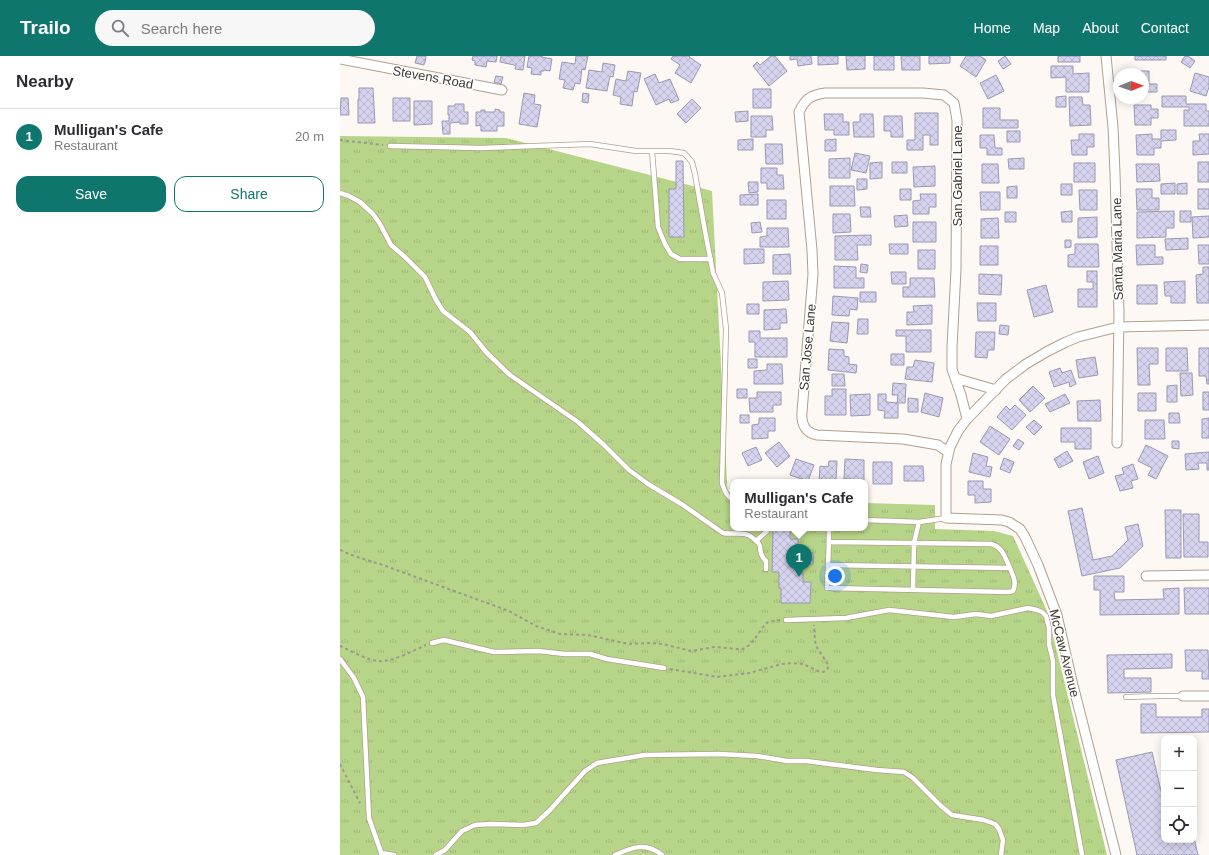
<!DOCTYPE html>
<meta charset="utf-8">
<style>
body{margin:0;font-family:Helvetica,sans-serif;background:#f7f7f7;color:#2b2b33}
.controls{position:absolute;right:12px;bottom:12px;display:grid;overflow:hidden;border-radius:8px;box-shadow:0 2px 10px #0003}
.controls button{width:36px;height:36px;display:grid;place-items:center;padding:0;border:0;border-bottom:1px solid #e1e1e2;background:#fff;color:#2b2b33;font:20px sans-serif}
.compass{position:absolute;left:773px;top:12px;width:36px;height:36px;border-radius:50%;background:#fff;box-shadow:0 2px 10px #0003;rotate:89deg}
.you{position:absolute;left:495px;top:520px;width:14px;height:14px;margin:-10px;border:3px solid #fff;border-radius:50%;background:#1a73e8;box-shadow:0 0 0 6px #1a73e833}
.badge{display:grid;place-items:center;width:26px;height:26px;border-radius:50%;background:#0f766e;color:#fff;font-size:13px;font-weight:700}
.pin{position:absolute;translate:-50% -33px;filter:drop-shadow(0 1px 2px #0008)}
.pin::after{content:'';position:absolute;top:21px;width:14px;height:12px;background:inherit;clip-path:polygon(0 0,100% 0,50% 100%)}
.popup{position:absolute;left:390px;top:423px;width:138px;height:52px;box-sizing:border-box;display:grid;place-content:center;border-radius:8px;background:#fff;filter:drop-shadow(0 1px 3px #0005);font-size:13px;white-space:nowrap;color:#7c7c81}
.popup b{font-size:15px;color:#2b2b33}
.popup::after{content:'';position:absolute;left:50%;top:100%;margin-left:-8px;border:8px solid transparent;border-top-color:#fff}
.list{margin:0;padding:0;list-style:none}
h2{display:flex;justify-content:space-between;align-items:center;height:52px;margin:0;padding:0 16px;font-size:17px}
h2 small{font-size:13px;font-weight:400;color:#7c7c81}
.list li{display:grid;grid-template-columns:26px 1fr auto;gap:12px;align-items:center;box-sizing:border-box;height:56px;padding:0 16px;border-top:1px solid #e1e1e2}
.list b{display:block;font-size:15px;white-space:nowrap}
.list p{margin:0;font-size:13px;white-space:nowrap;color:#7c7c81}
.list em{font-size:13px;font-style:normal;color:#7c7c81}
.actions{display:flex;gap:8px;padding:12px 16px}
.actions a{flex:1;padding:9px 0;border:1px solid #0f766e;border-radius:12px;text-align:center;font-size:14px;color:#0f766e}
.actions .main{background:#0f766e;color:#fff}
.icon{flex:none;width:22px;height:22px;fill:none;stroke:currentColor;stroke-width:2;stroke-linecap:round;stroke-linejoin:round}
.map{position:relative;flex:none;width:869px;height:799px;overflow:hidden}
header{display:flex;align-items:center;gap:24px;box-sizing:border-box;height:56px;padding:0 20px;background:#0f766e;color:#fff}
header strong{font-size:19px}
nav{display:flex;gap:22px;margin-inline-start:auto;font-size:14px}
.search{width:280px;height:36px;background:#f7f7f7;display:flex;align-items:center;gap:10px;box-sizing:border-box;padding:0 14px;border-radius:22px;color:#7c7c81;font-size:15px}
main{display:flex}
aside{flex:1;background:#fff}
.map>svg:first-child{display:block}
.grass{fill:url(#grass-tufts)}
.building{fill:url(#building-cross-hatch);stroke:#9b98b2}
.lines{fill:none;stroke-linecap:round;stroke-linejoin:round}
.service-casing{stroke:#b39e8a;stroke-width:6}
.minor-casing{stroke:#b39e8a;stroke-width:11}
.path{stroke:#9e9791;stroke-width:2;stroke-dasharray:3 3;stroke-linecap:butt}
.service{stroke:#fff;stroke-width:4.5}
.minor{stroke:#fff;stroke-width:9}
.labels{text-anchor:middle;stroke-width:3;stroke-linejoin:round;paint-order:stroke}
.street-label{font-size:13px;fill:#40372f;stroke:#fff}
</style>
<header>
<strong>Trailo</strong>
<div class="search"><svg class="icon" aria-label="search" viewBox="0 0 24 24"><circle cx="10" cy="10" r="6"/><path d="M15 15l6 6"/></svg>Search here</div>
<nav><a>Home</a><a>Map</a><a>About</a><a>Contact</a></nav>
</header>
<main>
<aside>
<h2>Nearby<small></small></h2>
<ul class="list">
<li><span class="badge">1</span><div><b>Mulligan's Cafe</b><p>Restaurant</p></div><em>20 m</em></li>
</ul>
<div class="actions"><a class="main">Save</a><a>Share</a></div>
</aside>
<div class="map">
<svg width="869" height="799" viewBox="0 0 869 799">
<defs>
<pattern id="grass-tufts" width="24" height="20" patternUnits="userSpaceOnUse"><rect width="24" height="20" fill="#b7d588"/><path d="M3 7l-1-3M5 7V3M7 7l1-3M15 17l-1-3M17 17v-4M19 17l1-3" fill="none" stroke="#9eb776"/></pattern>
<pattern id="building-cross-hatch" width="8" height="8" patternUnits="userSpaceOnUse"><rect width="8" height="8" fill="#d6d3ef"/><path d="M0 0l8 8M0 8l8-8" fill="none" stroke="#b9b6cd"/></pattern>
</defs>
<rect width="100%" height="100%" fill="#fdf8f4"/>
<path class="grass" d="M0,80L166,82L372,135L388,444L393,445V472H525V447L595,449V473L654,475L673,480L707,555L767,799H0Z"/>
<path class="building" d="M77,0H86L85,7H84V9L75,7Z
M133,0H157L156,6L147,5L146,11L135,9V5L132,4Z
M161,0H185L183,14L175,13L176,10L174,9L160,6Z
M189,0H202V1L212,3L210,15L204,14V15H201V19L191,18L192,12L187,11Z
M236,0H248L245,14L242,13L240,28L235,27L233,34L223,32L225,24L219,23L222,6L235,8Z
M333,0H350L349,1L361,9L351,27L335,17L340,9L331,3Z
M431,0H435L447,15L429,30L413,10L417,6L420,9Z
M450,0H471L472,8L458,10L457,3L450,4Z
M478,0H498V8L478,9Z
M506,0H525V13L507,14Z
M534,0H554V14H534Z
M561,0H580V14H562Z
M589,0H610V7L589,8Z
M626,0H640L646,4L636,21L620,10Z
M665,0L671,8L663,13L658,5Z
M718,0H740V6H718Z
M795,0H826V4H795Z
M845,0H848L855,5L850,12L841,6Z
M263,7L275,9L273,21L270,20L267,35L246,32L249,14L262,16Z
M711,10H733V18L749,17V36H726V21L711,22Z
M288,15L301,17L297,36L294,35L292,50L280,48L281,41L273,39L276,23L286,25Z
M793,15H809V28H817V36H803V18H793Z
M855,17L869,21V31L866,40L850,35Z
M315,18L319,27L330,23L339,44L331,47L329,43L316,49L304,23Z
M656,19L664,35L648,43L640,27Z
M156,20L163,21L161,28L154,26Z
M19,32H33L35,67H18V43H19Z
M413,33H431V52H413Z
M184,37L195,39L194,48L201,49L197,71L179,68Z
M243,37L249,38L248,47L242,46Z
M726,40V51H716V41Z
M822,40H846V48H866V55H869V70H844V54H849V51H822Z
M729,41H742L743,49H750L751,69L730,70Z
M1,42H8L9,59H0Z
M53,42H70V65H53Z
M352,43L361,52L346,67L337,58Z
M74,45H92V68L74,69Z
M115,48H124V56H128V68H120V66L110,67V78H103L102,65H109V59H108V50H115Z
M794,49H811V53H818V62H811V69H795Z
M643,52H660V64H678V72H643Z
M155,53L160,54V56H164V70H157V75H141V69L136,70V56H141V54H145V56H155Z
M408,55V65L396,66L395,56Z
M575,57H598V89H590V79H583V94H567V84H575Z
M484,58H503V66H509V79H494V74H485Z
M520,58H533L534,81H514L513,66H520Z
M411,60H432L433,74H426V81H411Z
M544,60H562L563,81H551V75H544Z
M821,74H836V84L821,85V92H814V99H797L796,79L812,78V83H821Z
M667,75H680V86H667Z
M739,78H754V91H747V99H732L731,84H739Z
M859,78H869V98L853,99V85H860Z
M640,79H654L655,92H662V99H647V92H640Z
M413,83V94H398V84Z
M496,83V95H485V84Z
M425,88H442L443,108H426Z
M515,97L530,100L526,117L511,114Z
M510,102V122H489V103Z
M684,102V113H669L668,103Z
M336,105H343L344,181H329V133H336Z
M542,106V122L530,123V107Z
M552,106H567V117H552Z
M858,106H869V126H858Z
M734,107H755V126H734Z
M642,108H658L659,127H642Z
M796,108H819L820,125L797,126Z
M595,110V130L574,131L573,111Z
M421,112H437V119H443L444,133H427V127H421Z
M517,123H527V133L517,134Z
M408,126H418V136L409,137Z
M835,127V138H821V128Z
M847,127V138H837V128Z
M721,128H732V139H721Z
M490,130H514L515,150H490Z
M677,130V142H667V131Z
M560,133H571V144H560Z
M796,133H812V142H819V154H797Z
M858,133H869V153H858Z
M739,134H757V154H740Z
M640,136H660V154H641Z
M418,138V149H400V139Z
M580,138H596V151H589V158H573V145L581,144Z
M427,144H446V163H427Z
M520,151H530L531,161H521Z
M732,155V166H722L721,156Z
M834,155V172H826V181L797,182V156Z
M840,155H851V166H840Z
M665,156H676V166H665Z
M493,158H510L511,176L493,177Z
M567,159L568,170L555,171L554,160Z
M869,160V181L853,182L852,161Z
M757,161V181L738,182V162Z
M658,162L659,182H641V163Z
M420,166L422,176L412,177L411,167Z
M573,166H596V186H573Z
M427,172H448L449,191H420V181L427,180Z
M531,179V189H517L518,204H495V180Z
M848,182V193L826,194L825,183Z
M725,184H731V191L725,192Z
M549,188H568V198H550Z
M735,188H758L759,211H728V199L735,198Z
M796,189H815V201H823V208L797,209Z
M858,189H869V208H859Z
M640,190H658V209H640Z
M404,193H424V207L404,208Z
M578,194H595V213H578Z
M450,198L451,218H433V199Z
M521,208L528,209L527,217L520,216Z
M494,210L516,211V222H524V232H494Z
M863,211H869V247H857L856,219L863,218Z
M747,215H757V251H738V233H753V226H747Z
M551,216H566V228H552Z
M639,218L662,219L661,239L639,238Z
M570,222H594L595,241H563V231H570Z
M448,225L449,244L423,245V226Z
M845,225V247H831V240H825L824,226Z
M706,229L713,256L694,261L687,234Z
M797,229H817V248H797Z
M520,236H536V246H520Z
M493,240L518,242L517,254L510,253L509,260L492,259Z
M637,247H656V265H638Z
M407,248H419V258H407Z
M592,249V268L567,269V256H574L573,250Z
M446,253L447,267H440V273L424,274V254Z
M518,263H528V278H517Z
M492,266L509,267L507,287L490,285Z
M660,269L669,270L668,279L659,278Z
M556,274H591V296H566V280H556Z
M409,275H420V282H447V301H415V286H409Z
M636,276H655L654,294H648L647,302L635,301Z
M797,292H818V308H809L810,329H798Z
M826,292H847L848,315H826Z
M859,292H869V328H867L866,320H859Z
M489,293L504,294V300L509,301V308L517,309L516,317L488,314Z
M551,298H564V309H551Z
M755,301L758,319L739,322L736,304Z
M408,303H417V312H408Z
M575,304L594,307L592,326L565,323L567,311H573Z
M427,308H442L443,328H414V315L427,314Z
M720,312L722,317L731,314L736,328L730,331L729,326L714,331L709,316Z
M840,317H852L853,339L841,340Z
M492,318H504L505,330H492Z
M553,327L566,328L565,347H558V362H544L545,355L538,354V338H546V346L557,347L558,339H552Z
M837,329V346H827V330Z
M693,330L705,342L690,356L679,344Z
M397,333H407V342H397Z
M492,333H506V359H485V340H492Z
M417,336H441V349H433V356H410L409,342H417Z
M863,336H869V354H863Z
M585,337L603,342L599,361L581,356Z
M798,337H816V355H798Z
M530,338V359L511,360L510,339Z
M725,338L730,347L710,356L705,348Z
M568,342L578,343V356H568Z
M760,344L761,365H738L737,345Z
M675,349L686,359L672,374L657,361L666,350L670,354Z
M829,357H839L840,367H829Z
M400,359H409V367H400Z
M419,362H435V375H428V382L412,383V369L419,368Z
M869,362V382H862V363Z
M694,364L702,371L694,379L686,371Z
M805,364H824L825,383H805Z
M650,370L670,383L659,399L640,386Z
M721,372H751V393H735V386H721Z
M678,383L684,387L679,394L673,390Z
M832,385H839V393L832,392Z
M439,386L450,400L437,411L425,397Z
M806,389L828,400L816,423L808,419L812,412L798,405Z
M416,391L422,404L408,410L402,397Z
M727,395L733,405L719,412L714,403Z
M869,396V414H867V407H858L859,413L846,414L845,398Z
M633,397L648,401L646,410L652,411L650,421L629,416Z
M758,400L764,417L749,423L743,406Z
M664,402L674,406L670,417L660,413Z
M456,403L474,409L468,425L450,419Z
M505,403L524,404V424L504,423Z
M489,405H497L496,425L502,426H479L480,410L488,411Z
M533,406H552V428H533Z
M793,408L798,423L791,425L793,432L780,435L775,420L784,418L782,412Z
M564,410H583L584,425H564Z
M628,425H643V433H651V446L635,447V439H628Z
M742,452L753,504L772,500L788,484L785,471L798,468L803,490L780,512L742,520L728,455Z
M825,454H841V502H826Z
M843,458H859V486H868V501H844Z
M433,472H460V473H450V483H458V494H450V508H457V517H463V526H471L470,547H441V532H439V516H432Z
M461,497H473V508H461Z
M754,520H784V536H774L775,544L824,543L823,533L839,532V558L760,559V534H754Z
M844,532H869V558H845Z
M845,594H868L869,623H862V615H846Z
M832,598V612L784,613V622H811V636L768,637L767,599Z
M801,648H816V661H862V653H869V676L801,677Z
M812,696L824,748V784H854V782L858,799H797L776,704Z"/>
<g class="lines">
<defs>
<path id="service" d="M50,90L141,92L250,88L296,95H330L344,97L352,106L355,118L365,175L373,217L382,237L386,273L382,427C384,434 387,441 393,444
M312,95L318,171L325,188L331,198L340,203H371
M0,137L9,140L20,146L33,158L40,168L51,189L65,201L85,221L96,244L103,255L130,276L147,297L170,319L238,366L264,389L289,414L308,428L343,449L383,477C394,479 405,474 414,483C417,486 419,486 420,490C420,496 421,501 426,505V513
M525,464L579,466
M416,485L427,475V472
M489,486L651,488C663,491 665,502 670,512
M488,509L670,512C673,520 677,526 673,535L669,536L487,532C488,512 489,492 489,472
M573,534L574,487L579,466L606,462
M446,564L506,562L549,554L614,561L636,558L651,560L688,552L697,554L702,556L706,560L709,572V588L713,605V639L742,799
M92,587L104,584L154,596L198,595L225,598H250L267,603L324,612
M0,603L14,622L23,641L29,762L42,799
M786,641L819,640H843
M41,797L54,799
M96,799L105,794L122,775L135,769L150,768L183,769L196,767L209,755L245,715L257,707L305,699L379,698L417,700L447,705H466L537,714L564,716L573,722L601,750L612,759L644,764L655,768L659,773L663,784L661,799
M275,799C292,791 306,786 322,799"/>
<path id="minor" d="M766,0L773,71L775,117L779,258L777,387
M0,3L162,34
M615,322L656,334
M608,396L598,389L563,383L477,379C465,377 461,367 462,356L473,218L472,194L459,56C465,43 471,39 485,37H583L604,39L614,47L617,64L616,214L612,291V313L621,339L627,363
M806,520L869,519
M843,640H869
M776,799L731,621L717,559L698,509L685,481L680,473L669,466L662,464L606,462V408L610,391L618,375L627,363L666,323L686,308L708,295L726,286L738,281L778,271L869,269"/>
</defs>
<use href="#service" class="service-casing"/>
<use href="#minor" class="minor-casing"/>
<path class="path" d="M0,84L43,89
M0,494L14,500L40,508L169,555L196,570L220,578L248,579L288,588L309,587L323,588L351,595L374,591L397,593H403L407,591L414,584L423,571L428,566L440,564
M0,590C12,595 26,604 38,605C50,607 75,594 86,589
M330,613L377,621L409,617L442,608L452,607L463,608L478,615L483,616L486,615L489,610L476,590L475,584L474,569
M0,708L20,747"/>
<use href="#service" class="service"/>
<use href="#minor" class="minor"/>
</g>
<g class="labels">
<g class="street-label">
<text transform="translate(93 21) rotate(10)" y="5">Stevens Road</text>
<text transform="translate(617 120) rotate(-90)" y="5">San Gabriel Lane</text>
<text transform="translate(777 193) rotate(-91)" y="5">Santa Maria Lane</text>
<text transform="translate(467 291) rotate(-85)" y="5">San Jose Lane</text>
<text transform="translate(725 597) rotate(76)" y="5">McCaw Avenue</text>
</g>
</g>
</svg>
<div class="controls">
<button>+</button>
<button>−</button>
<button><svg class="icon" aria-label="locate" viewBox="0 0 24 24"><circle cx="12" cy="12" r="6"/><path d="M12 2v4M12 18v4M2 12h4M18 12h4"/></svg></button>
</div>
<svg class="compass" viewBox="-18 -18 36 36"><path d="M0-13l5 13h-10z" fill="#e53935"/><path d="M0 13l5-13h-10z" fill="#7c7c81"/></svg>
<div class="you"></div>
<div class="pin badge" style="left:459px;top:521px">1</div>
<div class="popup"><b>Mulligan's Cafe</b>Restaurant</div>
</div>
</main>
